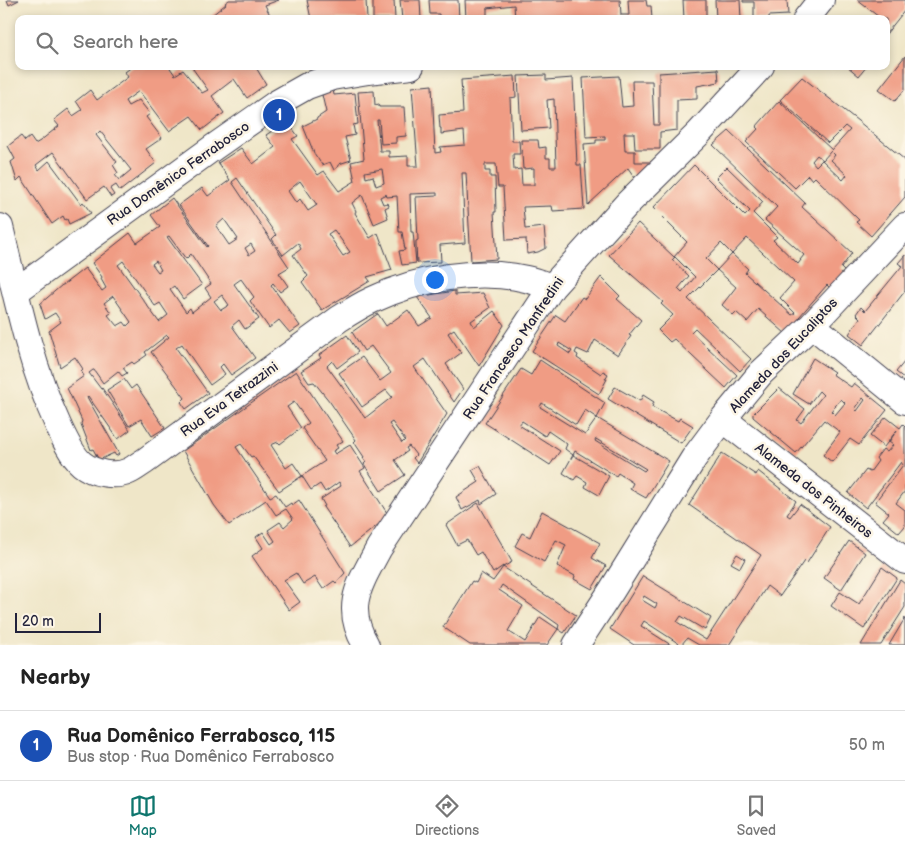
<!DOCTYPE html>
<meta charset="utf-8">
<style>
body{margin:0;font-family:"Balsamiq Sans",sans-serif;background:#f2f2f2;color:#222}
.scale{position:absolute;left:15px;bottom:12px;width:86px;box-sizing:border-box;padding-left:5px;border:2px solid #22223b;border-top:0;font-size:14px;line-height:18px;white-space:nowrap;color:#22223b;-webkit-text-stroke:4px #fcf5e5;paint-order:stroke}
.you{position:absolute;left:434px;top:279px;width:18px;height:18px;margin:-12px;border:4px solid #fff;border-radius:50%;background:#1a73e8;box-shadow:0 0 0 8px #1a73e833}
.badge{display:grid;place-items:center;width:32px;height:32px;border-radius:50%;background:#0f766e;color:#fff;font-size:16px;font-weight:700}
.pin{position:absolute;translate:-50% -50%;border:2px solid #fff;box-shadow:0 1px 5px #0006}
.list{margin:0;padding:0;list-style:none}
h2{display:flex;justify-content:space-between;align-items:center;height:65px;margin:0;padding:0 20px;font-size:21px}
h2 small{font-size:16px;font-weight:400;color:#767676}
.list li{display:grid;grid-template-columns:32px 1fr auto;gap:15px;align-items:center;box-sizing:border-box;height:70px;padding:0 20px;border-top:1px solid #e0e0e0}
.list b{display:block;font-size:19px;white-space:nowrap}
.list p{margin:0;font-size:16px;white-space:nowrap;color:#767676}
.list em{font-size:16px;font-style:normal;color:#767676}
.icon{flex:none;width:28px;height:28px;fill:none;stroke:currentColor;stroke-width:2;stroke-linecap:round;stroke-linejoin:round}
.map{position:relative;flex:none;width:905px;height:645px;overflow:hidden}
.search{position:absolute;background:#fff;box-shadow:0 2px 8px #0003;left:15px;right:15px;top:15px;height:55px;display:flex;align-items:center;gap:12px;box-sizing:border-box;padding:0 18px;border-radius:10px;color:#767676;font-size:19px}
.sheet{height:135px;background:#fff}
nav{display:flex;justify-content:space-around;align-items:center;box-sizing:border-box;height:70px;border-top:1px solid #e0e0e0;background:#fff;font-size:14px;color:#767676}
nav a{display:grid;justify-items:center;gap:2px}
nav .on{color:#0f766e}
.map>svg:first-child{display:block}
.building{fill:#f09c84;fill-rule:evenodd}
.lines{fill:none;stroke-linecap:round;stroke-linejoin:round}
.minor-casing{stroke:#413f50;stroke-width:28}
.minor{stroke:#fff;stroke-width:26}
.labels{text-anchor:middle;stroke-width:5;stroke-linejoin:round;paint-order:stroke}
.street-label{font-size:14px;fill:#22223b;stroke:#fcf5e5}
</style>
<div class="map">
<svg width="905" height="645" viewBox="0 0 905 645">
<rect width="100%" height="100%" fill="#fcf5e5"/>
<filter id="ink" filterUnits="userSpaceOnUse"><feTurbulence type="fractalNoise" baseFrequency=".02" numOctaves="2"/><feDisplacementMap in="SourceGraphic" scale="10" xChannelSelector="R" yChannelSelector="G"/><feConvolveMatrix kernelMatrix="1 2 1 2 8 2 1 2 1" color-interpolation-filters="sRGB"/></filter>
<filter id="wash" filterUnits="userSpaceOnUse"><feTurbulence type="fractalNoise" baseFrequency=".0096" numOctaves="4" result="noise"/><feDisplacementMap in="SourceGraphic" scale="20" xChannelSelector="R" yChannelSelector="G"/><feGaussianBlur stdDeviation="1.12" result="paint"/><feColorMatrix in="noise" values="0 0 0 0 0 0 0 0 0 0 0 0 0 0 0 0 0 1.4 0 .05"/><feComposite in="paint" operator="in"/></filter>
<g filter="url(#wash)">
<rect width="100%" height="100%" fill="#efe6c8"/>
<g id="blocks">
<path class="building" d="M7,0H19L9,5Z
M229,0H279L265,5L272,19H207L226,4L225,3Z
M307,0H366L367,19H311Z
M373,0H394L395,19H373Z
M400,0H420L421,19H402Z
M429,0H458L459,19H439V14H430Z
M465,0H620L621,15H629L628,0H646L647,6H651L652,19H515L514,5L487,8V19H466Z
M683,0H706V19H684Z
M715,0H740L741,19H716Z
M743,0H787L788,15L769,16V19H754V2H743Z
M857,0H905V10L886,34V19H877L879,17Z
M905,56V89L895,101L879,89Z
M133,66H172L170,68L175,75L183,70L202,93L208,90L193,69L194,66H255L266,84L247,98L234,79L212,96L224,113L202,130L191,116L169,131L139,91L125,101L128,106L139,100L150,114L146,117L162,138L146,149L156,163L120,191L116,185L110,189L114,195L111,197L104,187L87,199L53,152L36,165L39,170L49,161L81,204L83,202L91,213L69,224L67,219L65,220L63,216L52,224L21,177L17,181L11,162L15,159L8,146L21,136L25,141L30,137L35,144L40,141L59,126L54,120L68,109L73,116L82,110L76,101L90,90L97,100L128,77L125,72ZM100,131L131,170L119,180L115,175L118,173L113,165L117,162L96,135Z
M847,66H867L859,76Z
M718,69L719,82L697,86V99L677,100V130L660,132V149H635L634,133H624L625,151H635V162H652L635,178L628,168L588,205L584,144L596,143V140H605V136L586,137L583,78L619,76L622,107L633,106L632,81H652L654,125H659V73Z
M546,75V80L573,78L577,165H581L584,209L553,211L552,206L523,207L525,229L544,227L546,248L538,252L527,254L526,239L506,240L503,187H498L496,164H485V171H490V177H495L496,212H494L497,259L471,261L466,173H462L465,243L440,245L441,262L417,263L416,245V241L418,240L416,197L437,196V193L410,194L411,232H413L416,263L402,265L399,251L405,250L402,232H399L397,196L387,197L386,194L380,197L383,204L388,203L389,206L385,208L388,218L374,224L362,195L352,203L356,211L355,213L370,238L378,233L392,270L367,277L370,281L322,310L302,282L308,276L293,255L301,249L298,243L283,255L272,239L276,235L237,178L232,182L289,267L279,273L288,286L280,292L273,283L271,285L300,326L290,333L279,320L269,328L250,301L254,297L241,279L234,284L259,319L245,329L239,320L232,326L255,358L231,375L223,364L220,367L225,374L210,385L182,344L176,348L208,393L186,409L181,402L185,398L151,352L169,337L167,335L145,352L147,355L134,364L132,362L123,368L127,373L122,376L118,371L103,383L94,370H93L89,373L101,389L102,388L130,430L118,439L88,396L87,397L119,454L116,456L114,453L99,460L93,449L91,450L81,424L82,421L67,388L84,376L81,371L83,369L75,357L60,367L49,331L61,322L55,313L45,319L40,304L62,285H63L85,268L102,291L106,288L101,279L102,277L92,263L130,233L137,243L160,227L151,215L172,198L207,247L208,246L179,205L202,188L208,196L230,180L218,163L241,148L253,164L275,147L266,135L287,121L298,136L292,139L318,175L324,171L339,191L355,181L351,162L364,159L358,92L374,91L375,105L379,104V107H404L406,136L396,137V143L381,144L379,120H377L380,151H389V157L408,156V166H418L412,87L432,85L435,153L441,152L440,147L465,145L464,131L441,134V128H440L439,115L463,113L461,80L515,76L516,97L510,98L512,141H519L520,154H513L514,170L521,169L522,185H534V168L523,169L521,140H538L539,148L546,147V158H550V167H556L554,99L547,100L549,128L521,130L518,76ZM382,169L384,183L376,186L373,176L366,178L365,172ZM300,181L317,205L308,211L300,199L296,203L288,191ZM224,219L238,239L229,245L216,226ZM334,230L350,252L343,256L328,234ZM169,236L186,259L191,254L211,284L205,288L211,297L192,312L190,308L186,312L170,289L174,286L183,299L202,285L167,237ZM251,244L255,251L249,255L245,248ZM123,261L155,306L160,303L168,315L159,322L118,265ZM156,261L161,270L158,272L152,264ZM222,295L229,305L221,310L214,301ZM113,296L131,322L127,326L124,322L117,326L108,315L111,313L104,303Z
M802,77L858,121L905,160V197L871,236L856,222L859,220L815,177L812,180L808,175L795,188L746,142L758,129L756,127L779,101L832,150L850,130L845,126L828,143L780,100ZM831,151L835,155L831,160L847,175L843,180L822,160L816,166L812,161L817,155L823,160Z
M333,90L334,95L355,93L358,124L353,125L355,135L345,137L351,160L339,164V166L334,170L330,162L322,165L314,153L303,126L317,119V118L326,112L322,95Z
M729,131L805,203L802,207L852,253L841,268L845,272L830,288L827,285L799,317L801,319L786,334L758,309L747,322L736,312L733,315L722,305L736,287L717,270L688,299L751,359L740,371L695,328L691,332L737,375L726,388L674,339L670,342L658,330L673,315L661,304L663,302L609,255L638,223L674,257L687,242L653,208L694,165L745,216L750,211L716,178L727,167L763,202L753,213L777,237L773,240L798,264L801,260H800L804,255L765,220L777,207L713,145ZM747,238L794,282L780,298L795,313L792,315L745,273L748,269L732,254L717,270L706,259L721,243L732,254ZM675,257L695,277L682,293L678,289L689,276L672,260Z
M905,255V291L863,345L849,334L860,318L856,314L861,307L865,311L902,266L898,263Z
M601,277L620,296L617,299L641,320L629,335L631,336L618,355L595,340L588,354L577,349L575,353L578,355L577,358L601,374L603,371L608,374L605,379H607L599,394L532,351L556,315L565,321L582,297L585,299ZM559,343L572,351L570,354L558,346Z
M455,291V295L483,293L490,308L471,321L474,327L494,311L504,325L479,366L454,329L448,333L461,353L446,364L463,389L454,402L425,359L414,367L447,414L417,463L413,458L416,455L409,446L406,448L408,451L395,460L405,475L381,491L364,464L366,462L363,458L364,457L354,442L356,440L330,402L314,382L309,383L301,371L321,358L319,355L347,335L358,352L337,368L332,361L327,366L365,418L392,397L386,390L362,407L339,373L362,357L380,381L391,373L371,346L364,351L352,332L376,315L378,314L386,326L408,310L419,326L432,318L417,297ZM392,422L405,440L402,443L389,424Z
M813,358L834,372L832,374L851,387L854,383L887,410L859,445L850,439L832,462L823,455L840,432L824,420L796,453L753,417V414L779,388L805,409L797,420L801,423L823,395L819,391L809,404L793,394ZM863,398L865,400L857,411L855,409ZM841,399L845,403L835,415L831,411Z
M540,360L605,403L597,418L669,461L646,498L630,489L633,483L618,473L616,476L575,451L573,455L565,449L567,444L548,431L545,436L522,421L519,425L560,451L550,465L485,423L521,369L531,375ZM542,403L576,425L585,410L597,418L585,435L540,407ZM596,439L646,469L644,471L595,441Z
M905,361V379L896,372Z
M296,371L343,441L336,445L338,448L333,451L335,454L350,445L365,468L360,471L389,516L350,547L323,507L325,506L321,499L341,486L339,482L325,492L320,484L311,490L302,476L325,461L302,428L309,423L294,402L287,407L301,428L280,444L278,442L271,445L286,468L293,463L302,476L279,491L253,456L251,457L241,444L236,447L270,497L276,494L285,507L291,503L292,505L299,500L345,573L336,583L334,581L323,589L315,577L303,584L296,573L284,580L300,602L289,610L252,556L263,548L256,537L263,532L271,544L275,541L268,530L280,522L284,527L293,519L286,509L276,515L266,500L229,525L214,505L183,451Z
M124,379L131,389L136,385L165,428L152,436L141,419L129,426L107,390Z
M615,387L640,401L643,395L654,402L652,407L678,421L680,418L693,426L681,443L608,399Z
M886,417L900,428L903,424L905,426V491L896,503L905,510V526L899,533L883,520L889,513L875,502L903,465L901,462L866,508L848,493L866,470L870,472L878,461L876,458L883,449L887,452L893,445L889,442L897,430L884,447L870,436Z
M722,453L756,475L758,471L796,501L787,515L790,517L800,504L830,527L807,563L804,561L780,596L767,586L729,645H699L687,638L681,645L644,621L641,626L671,645H634L610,629L643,576L711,618L705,630L681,616L677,622L706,640L761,555L689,505ZM644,596L657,604L655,608L642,600Z
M573,455L609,476L599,495L585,487L587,482L577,476L574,480L563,473Z
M480,466L496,494L481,504L480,500L462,510L456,497L479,482L472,470Z
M478,503L512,562L503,567L576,615L564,633L558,629L559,625L502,585L499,590L523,606L508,631L525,642L540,617L558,629L547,645H470L443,627L472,581L476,583L481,573L493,581L503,567V566L493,573L481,552L476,555L467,540L457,545L446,525Z
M542,511L600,543L592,558L606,566L592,589L574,579L575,576L557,566L566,545L556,540L544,562L515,546L522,533L530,537Z
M849,541L865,553L841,590L824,578Z
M737,554L745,559L740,568L731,563Z
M882,567L897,578L864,629L831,606L840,592L859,604Z
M900,580L905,584V607L881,645H861Z
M905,618V645H889Z"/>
</g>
</g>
<g filter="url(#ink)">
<use href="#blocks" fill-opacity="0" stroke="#413f50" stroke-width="1"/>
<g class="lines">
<defs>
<path id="minor" d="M806,19L821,0
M0,227C16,294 29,362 58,425C63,436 72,456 82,464C93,473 115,478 129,471C134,469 140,464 145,461L339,319C350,312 361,305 372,300C418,278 476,268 526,279C535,281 543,284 552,287
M15,292L214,147L277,103L307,86L332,77L368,71L411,66
M812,325L905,401
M723,419L905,561
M366,645C343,606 360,584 379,548L552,287L628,203L698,134L761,66
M576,645L612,590L694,458L723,419L761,373L812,325L905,226"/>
</defs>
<use href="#minor" class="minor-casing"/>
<use href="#minor" class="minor"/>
</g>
</g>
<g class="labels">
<g class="street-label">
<text transform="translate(178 173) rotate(-35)" y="5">Rua Domênico Ferrabosco</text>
<text transform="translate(513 348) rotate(-56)" y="5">Rua Francesco Manfredini</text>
<text transform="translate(783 355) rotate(-47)" y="5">Alameda dos Eucaliptos</text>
<text transform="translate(229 399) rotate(-36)" y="5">Rua Eva Tetrazzini</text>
<text transform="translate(814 490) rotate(38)" y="5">Alameda dos Pinheiros</text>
</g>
</g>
</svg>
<div class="scale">20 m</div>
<div class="you"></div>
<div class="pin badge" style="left:279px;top:115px;background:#1a4fb4">1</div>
<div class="search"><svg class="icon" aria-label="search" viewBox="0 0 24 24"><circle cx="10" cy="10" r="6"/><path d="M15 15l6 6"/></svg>Search here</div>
</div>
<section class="sheet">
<h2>Nearby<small></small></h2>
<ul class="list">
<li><span class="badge" style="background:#1a4fb4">1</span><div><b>Rua Domênico Ferrabosco, 115</b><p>Bus stop · Rua Domênico Ferrabosco</p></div><em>50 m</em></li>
</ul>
</section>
<nav>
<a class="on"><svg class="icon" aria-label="map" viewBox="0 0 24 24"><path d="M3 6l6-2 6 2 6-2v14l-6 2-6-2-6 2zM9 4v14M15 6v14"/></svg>Map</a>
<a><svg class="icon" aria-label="directions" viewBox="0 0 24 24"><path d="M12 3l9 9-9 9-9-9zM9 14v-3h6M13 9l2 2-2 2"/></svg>Directions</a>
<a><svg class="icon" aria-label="saved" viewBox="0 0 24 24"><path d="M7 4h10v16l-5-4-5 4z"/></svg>Saved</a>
</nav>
